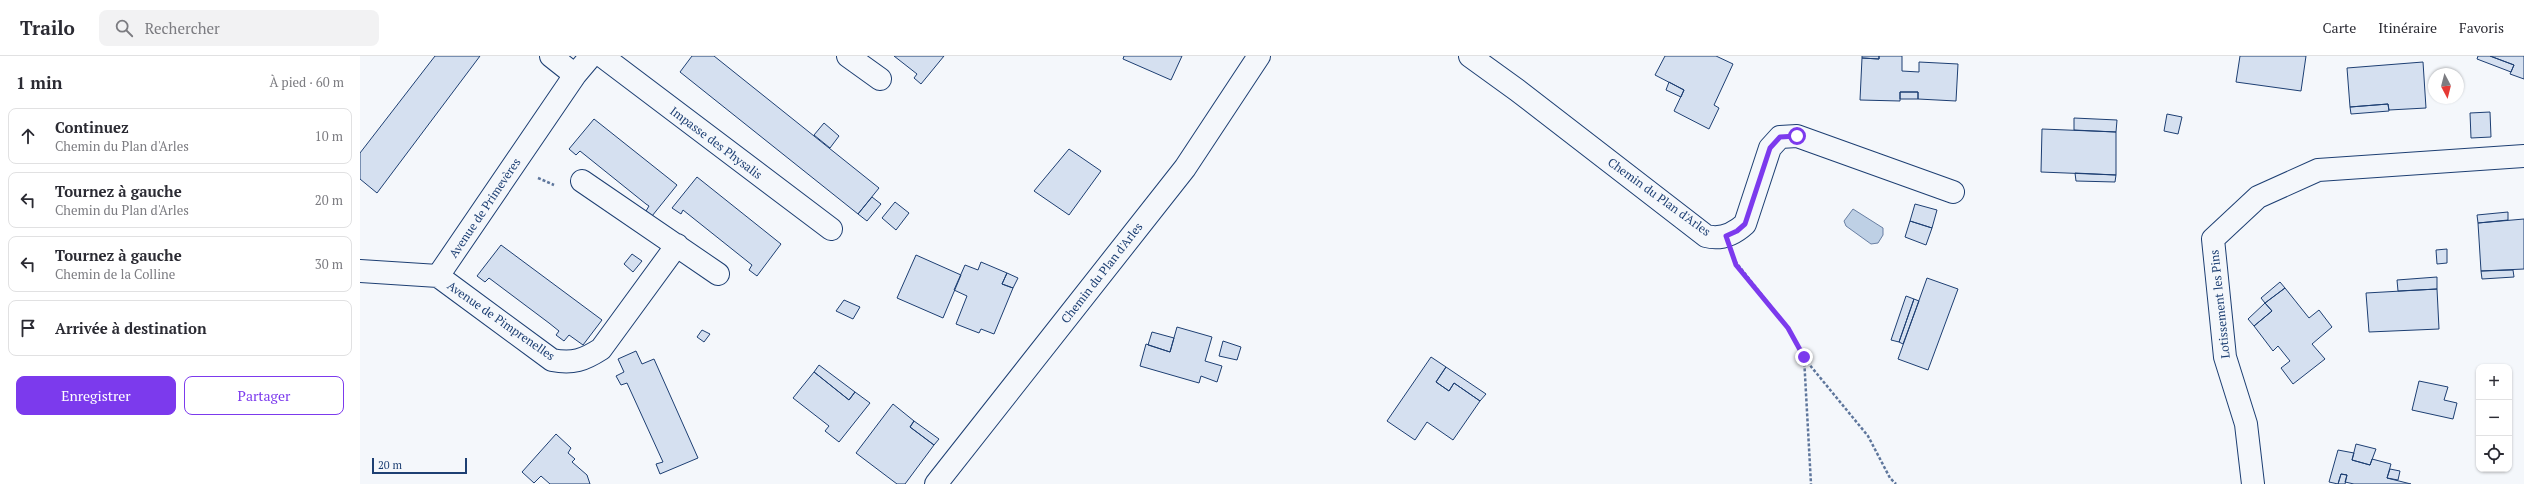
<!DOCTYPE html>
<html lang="fr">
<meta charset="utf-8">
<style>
body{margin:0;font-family:"PT Serif",serif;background:#f2f2f3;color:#2b2b33}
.controls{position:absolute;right:12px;bottom:12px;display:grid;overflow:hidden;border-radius:8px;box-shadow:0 1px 3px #0004}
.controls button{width:36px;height:36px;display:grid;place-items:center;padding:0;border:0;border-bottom:1px solid #e1e1e2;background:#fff;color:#2b2b33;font:20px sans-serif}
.compass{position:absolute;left:2068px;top:12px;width:36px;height:36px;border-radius:50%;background:#fff;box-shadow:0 1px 3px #0004;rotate:173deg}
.scale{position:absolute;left:12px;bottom:10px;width:95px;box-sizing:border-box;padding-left:4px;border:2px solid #1d3f73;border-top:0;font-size:11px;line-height:14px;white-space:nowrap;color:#1d3f73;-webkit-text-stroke:3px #f4f7fb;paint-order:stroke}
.stop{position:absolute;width:12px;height:12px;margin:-9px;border:3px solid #7c3aed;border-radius:50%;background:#fff}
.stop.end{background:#7c3aed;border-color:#fff;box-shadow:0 1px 4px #0008}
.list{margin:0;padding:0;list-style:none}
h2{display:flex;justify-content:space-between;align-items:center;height:52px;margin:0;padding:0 16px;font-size:17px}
h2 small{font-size:13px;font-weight:400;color:#7c7c81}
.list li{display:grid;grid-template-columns:26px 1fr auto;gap:12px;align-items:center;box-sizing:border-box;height:56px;margin:0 8px 8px;padding:0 8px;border:1px solid #e1e1e2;border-radius:8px}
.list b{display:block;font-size:15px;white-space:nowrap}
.list p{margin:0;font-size:13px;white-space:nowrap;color:#7c7c81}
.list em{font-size:13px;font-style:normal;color:#7c7c81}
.actions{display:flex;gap:8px;padding:12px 16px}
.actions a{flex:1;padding:9px 0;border:1px solid #7c3aed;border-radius:8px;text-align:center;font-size:14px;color:#7c3aed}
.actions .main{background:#7c3aed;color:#fff}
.icon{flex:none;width:22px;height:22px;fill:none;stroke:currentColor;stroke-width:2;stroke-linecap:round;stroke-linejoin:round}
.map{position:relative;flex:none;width:2164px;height:428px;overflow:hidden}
header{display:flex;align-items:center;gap:24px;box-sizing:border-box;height:56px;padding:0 20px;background:#fff;border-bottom:1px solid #e1e1e2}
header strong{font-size:19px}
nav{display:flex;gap:22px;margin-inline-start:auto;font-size:14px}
.search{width:280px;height:36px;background:#f2f2f3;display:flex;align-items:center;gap:10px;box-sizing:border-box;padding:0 14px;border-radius:8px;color:#7c7c81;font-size:15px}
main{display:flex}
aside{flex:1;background:#fff}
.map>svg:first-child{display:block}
.water{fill:#bed0e5;stroke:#687fa3}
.building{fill:#d5e0f0;stroke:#1d3f73}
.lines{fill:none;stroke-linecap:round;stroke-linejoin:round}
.street-casing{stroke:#1d3f73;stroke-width:24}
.path{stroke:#5e769c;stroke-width:2.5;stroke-dasharray:3 2;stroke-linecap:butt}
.street{stroke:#f4f7fb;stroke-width:22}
.route{stroke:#7c3aed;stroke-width:5}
.labels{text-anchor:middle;stroke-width:3;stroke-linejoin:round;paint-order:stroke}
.street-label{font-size:12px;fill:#1d3f73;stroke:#f4f7fb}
</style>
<header>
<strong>Trailo</strong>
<div class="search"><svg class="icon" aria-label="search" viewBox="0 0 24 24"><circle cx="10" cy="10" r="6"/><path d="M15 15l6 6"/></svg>Rechercher</div>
<nav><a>Carte</a><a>Itinéraire</a><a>Favoris</a></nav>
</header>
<main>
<aside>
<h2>1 min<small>À pied · 60 m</small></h2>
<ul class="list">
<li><svg class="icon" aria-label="ahead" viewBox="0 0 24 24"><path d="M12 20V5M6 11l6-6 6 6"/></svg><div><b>Continuez</b><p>Chemin du Plan d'Arles</p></div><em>10 m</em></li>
<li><svg class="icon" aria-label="left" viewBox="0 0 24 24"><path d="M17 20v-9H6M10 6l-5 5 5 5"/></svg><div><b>Tournez à gauche</b><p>Chemin du Plan d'Arles</p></div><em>20 m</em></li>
<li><svg class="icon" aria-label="left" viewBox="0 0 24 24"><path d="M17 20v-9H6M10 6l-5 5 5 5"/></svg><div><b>Tournez à gauche</b><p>Chemin de la Colline</p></div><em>30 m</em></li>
<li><svg class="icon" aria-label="arrive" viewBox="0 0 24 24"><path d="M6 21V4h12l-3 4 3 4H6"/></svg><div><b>Arrivée à destination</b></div></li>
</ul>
<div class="actions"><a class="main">Enregistrer</a><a>Partager</a></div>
</aside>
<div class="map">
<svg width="2164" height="428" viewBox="0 0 2164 428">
<rect width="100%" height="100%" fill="#f4f7fb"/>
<path class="water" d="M1493,153L1523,172V179L1518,187L1511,188L1486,170L1484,165Z"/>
<path class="building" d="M75,0H120L17,137L0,123V97Z
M332,0H354L519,132L498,158L320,16Z
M534,0H584L561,28L554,22L557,18Z
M764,0H822L811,24L763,3Z
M1305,0H1356L1373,8L1354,49L1359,52L1349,73L1314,55L1324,34L1295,19Z
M1502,0H1519V3L1502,2Z
M1519,0H1542V15L1559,16V6L1598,8L1596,45L1558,43V36H1540V45L1500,44L1502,2L1519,3Z
M1880,0H1946L1941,35L1876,26Z
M2118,0H2130L2154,9L2151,16L2117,3Z
M2130,0H2164V23L2150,18L2154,9Z
M2063,6L2066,52L2029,54L2028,48L1990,51L1987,12Z
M1309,26L1324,34L1321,41L1306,34Z
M1540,36H1558V43H1540Z
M2028,48L2029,55L1991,58L1990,51Z
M2130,56L2131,81L2111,82L2110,57Z
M1807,58L1822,61L1818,78L1804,75Z
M1714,62L1757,64L1756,76L1714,74Z
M234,63L317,129L292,160L286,155L289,150L286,148L220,95L216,99L209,93Z
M464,67L479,80L470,92L454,79Z
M1682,73L1756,76V119L1681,116Z
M709,93L741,115L709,159L674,135Z
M1715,117L1756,119L1755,126L1716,125Z
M337,121L421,188L397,220L389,214L392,209L323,154L321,158L312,152Z
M512,141L521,148L507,165L498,158Z
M535,146L549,157L536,174L522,162Z
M1555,148L1577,154L1572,172L1550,165Z
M2148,156V164L2118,167L2117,159Z
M2164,163V213L2121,215L2118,167Z
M1550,165L1572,172L1566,189L1545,181Z
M141,189L242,264L223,289L209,279L204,285L196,279L199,275L189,267L129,222L125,226L117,220Z
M2087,193V207L2077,208L2076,194Z
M272,198L282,205L273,216L264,208Z
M556,199L601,219L583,262L537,242Z
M621,206L647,217L642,228L653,232L634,278L621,273L619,277L596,268L607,240L594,234L605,209L618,214Z
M2153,214L2154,221L2122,223L2121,215Z
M647,217L658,222L653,232L642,228Z
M2077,221V233L2038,235L2037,224Z
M1567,222L1598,233L1568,314L1538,303Z
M1920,226L1925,232L1905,247L1901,242Z
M1925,232L1949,262L1959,254L1972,271L1952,288L1965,303L1933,328L1921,312L1930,305L1918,290L1913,295L1894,270L1912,255L1905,247Z
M2077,233L2079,273L2009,276L2006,237Z
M1546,240L1554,243L1539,286L1531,284Z
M1554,243L1559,245L1543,288L1539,286Z
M484,244L500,251L493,263L476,255Z
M1905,247L1912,255L1894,270L1888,263Z
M817,271L852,281L845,305L862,310L857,326L841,320L839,327L780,310L786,288L810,296Z
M342,274L350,278L344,286L337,281Z
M792,276L814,282L810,296L788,289Z
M863,285L881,291L877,304L859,300Z
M276,295L282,308L294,303L338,402L300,418L296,408L303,406L267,327L261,329L256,320L264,316L258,303Z
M1071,301L1086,311L1076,326L1089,335L1094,327L1120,345L1093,384L1067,366L1055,384L1027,365Z
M459,309L495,336L489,344L454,316Z
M1086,311L1126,338L1120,345L1094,327L1089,335L1076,326Z
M454,316L489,344L495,336L510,347L479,386L465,375L469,370L433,342Z
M2059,325L2088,331L2084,344L2097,347L2093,363L2052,354Z
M533,348L554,365L550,371L574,389L545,428H537L496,397Z
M554,365L579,383L574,389L550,371Z
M196,378L211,392L208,397L215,403L212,406L227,419L230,428H190L181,420L174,427L162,416Z
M1996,388L2016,393L2010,409L1992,404Z
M1978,394L1994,397L1992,404L2010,409L2012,403L2031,408L2027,422L2051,428H1994L1985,426L1987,419L1981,418L1978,428L1969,426Z
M2030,413L2040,415L2038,424L2027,422Z
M1981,418L1987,419L1985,428H1978Z"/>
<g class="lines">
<defs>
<path id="street" d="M191,0L215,19
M242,0L471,173
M488,0L520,23
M1110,0L1157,34L1346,180C1361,184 1374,178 1385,168L1410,92L1420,81L1437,80L1593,136
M222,125L358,218
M0,215L78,220L215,19L231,0
M78,220L192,304C213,308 224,304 241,293L317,189
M576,428L825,112L899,0
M1893,428L1886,368L1865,301L1853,183L1898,141L1958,114L2164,100"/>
</defs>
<use href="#street" class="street-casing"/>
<path class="path" d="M178,122L194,129
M1375,205L1428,272L1444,301L1451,428
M1444,302L1508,380L1530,422L1536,428"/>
<use href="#street" class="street"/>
</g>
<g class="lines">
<path class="route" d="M1437,80L1420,81L1410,92L1385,168L1377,175L1366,180L1376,209L1428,272L1444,301"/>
</g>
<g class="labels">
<g class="street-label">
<text transform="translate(356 87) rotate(37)" y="4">Impasse des Physalis</text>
<text transform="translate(1299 141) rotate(36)" y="4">Chemin du Plan d'Arles</text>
<text transform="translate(125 152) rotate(-56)" y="4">Avenue de Primevères</text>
<text transform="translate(742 217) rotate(-52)" y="4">Chemin du Plan d'Arles</text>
<text transform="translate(1860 248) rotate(-96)" y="4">Lotissement les Pins</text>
<text transform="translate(141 265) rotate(35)" y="4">Avenue de Pimprenelles</text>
</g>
</g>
</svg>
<div class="controls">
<button>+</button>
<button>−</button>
<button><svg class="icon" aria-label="locate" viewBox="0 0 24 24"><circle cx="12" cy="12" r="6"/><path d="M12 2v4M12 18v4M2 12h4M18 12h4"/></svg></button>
</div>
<svg class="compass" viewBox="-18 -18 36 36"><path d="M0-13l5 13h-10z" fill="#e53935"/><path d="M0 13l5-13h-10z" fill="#7c7c81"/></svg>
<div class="scale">20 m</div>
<div class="stop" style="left:1437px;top:80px"></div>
<div class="stop end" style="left:1444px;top:301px"></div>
</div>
</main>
